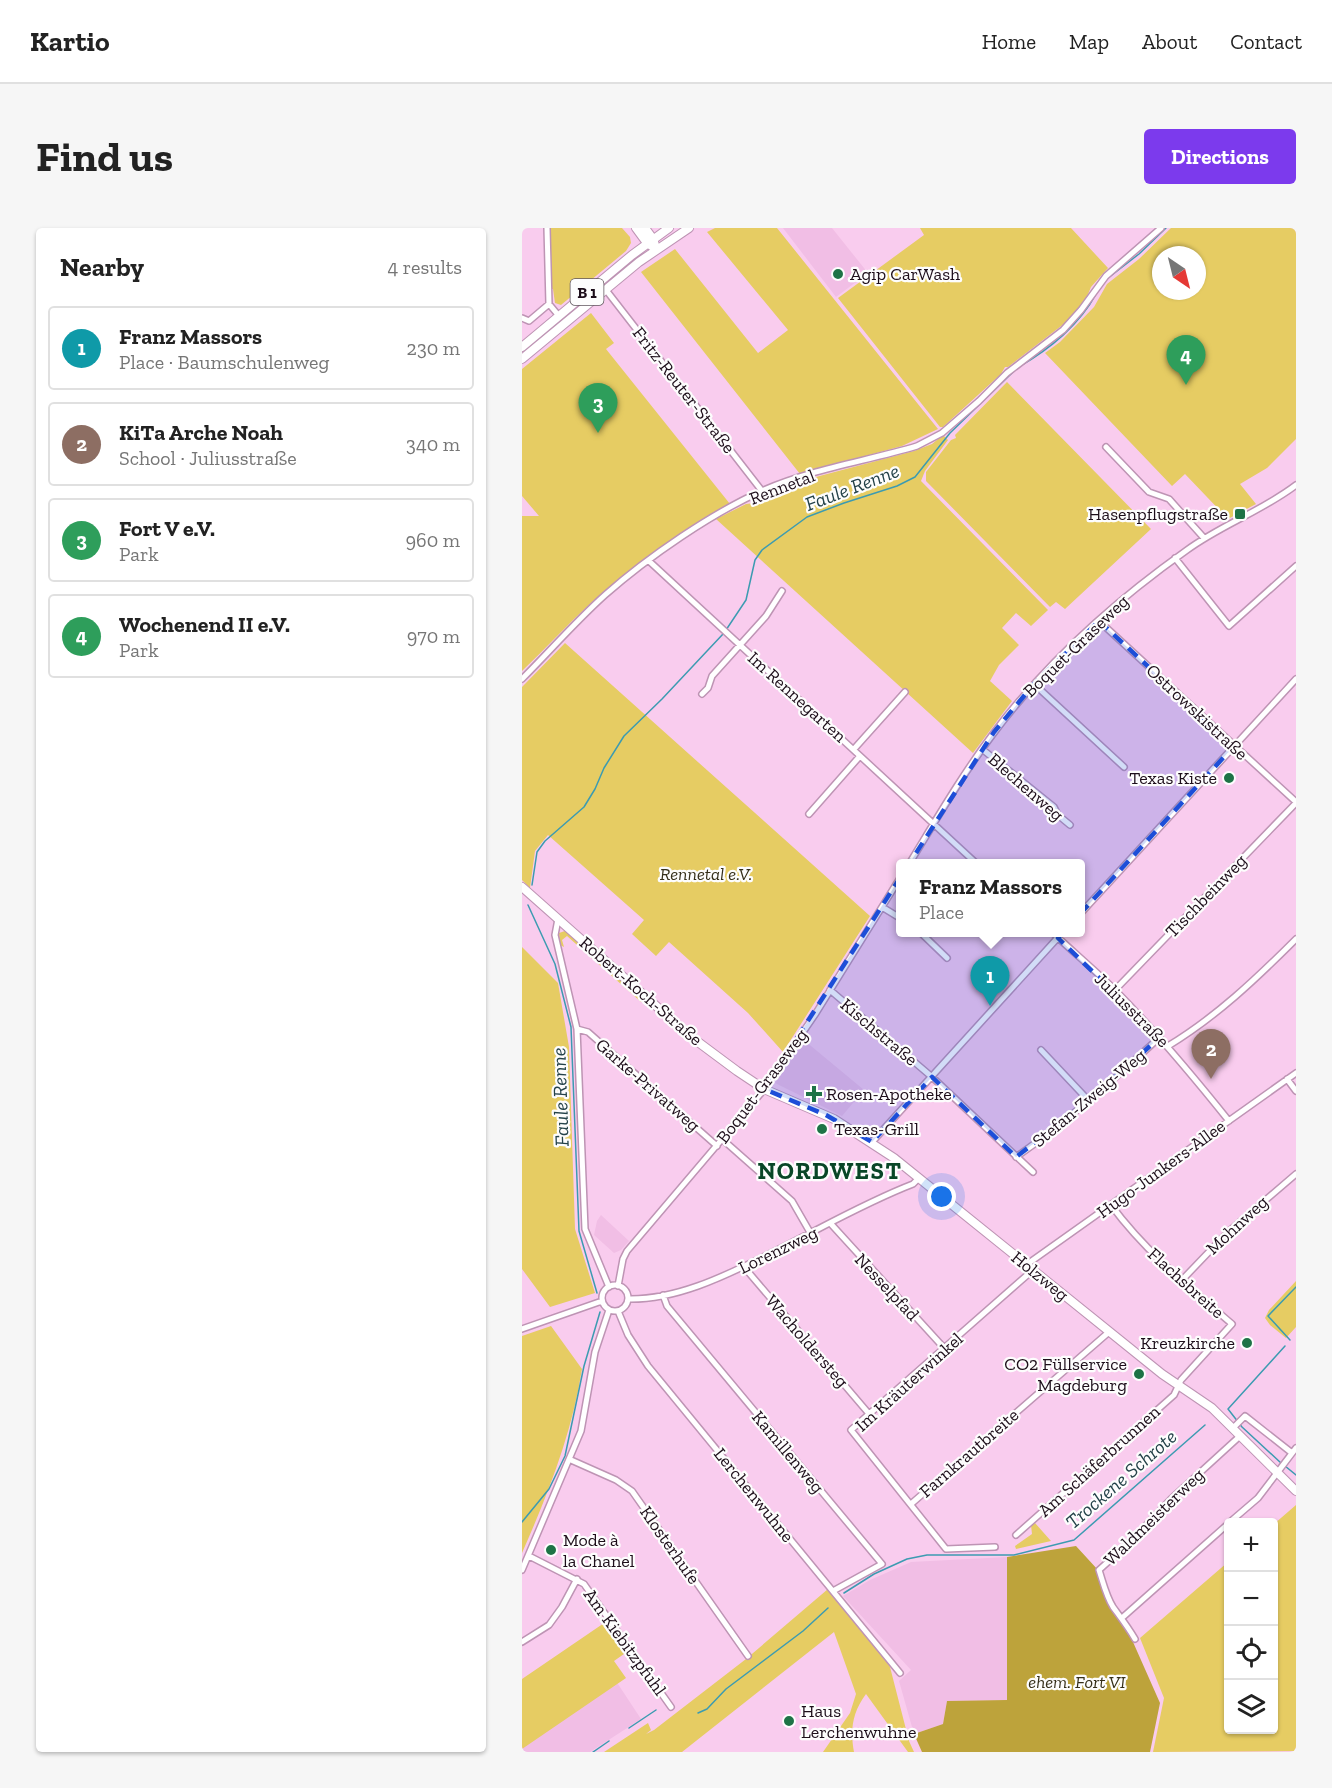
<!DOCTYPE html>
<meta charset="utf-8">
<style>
body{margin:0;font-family:"Zilla Slab",serif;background:#f6f6f6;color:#222}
.controls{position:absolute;right:18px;bottom:18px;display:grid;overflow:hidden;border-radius:6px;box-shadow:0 2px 4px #0004}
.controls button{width:54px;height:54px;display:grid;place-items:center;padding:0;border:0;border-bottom:2px solid #e0e0e0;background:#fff;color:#222;font:30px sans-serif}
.compass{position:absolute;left:630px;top:18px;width:54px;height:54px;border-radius:50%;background:#fff;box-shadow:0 2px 4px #0004;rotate:145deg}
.you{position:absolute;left:420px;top:969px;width:21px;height:21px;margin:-15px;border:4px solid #fff;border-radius:50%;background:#1a73e8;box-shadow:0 0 0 9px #1a73e833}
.badge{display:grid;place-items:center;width:39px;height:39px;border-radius:50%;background:#7c3aed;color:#fff;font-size:20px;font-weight:700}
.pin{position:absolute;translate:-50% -50px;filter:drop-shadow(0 2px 3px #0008)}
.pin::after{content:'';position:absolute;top:32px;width:21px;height:18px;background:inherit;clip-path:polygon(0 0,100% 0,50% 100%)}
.popup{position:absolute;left:374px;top:631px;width:189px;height:78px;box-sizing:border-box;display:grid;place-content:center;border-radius:6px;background:#fff;filter:drop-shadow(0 2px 4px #0005);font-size:20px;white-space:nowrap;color:#767676}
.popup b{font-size:22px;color:#222}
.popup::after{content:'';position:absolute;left:50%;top:100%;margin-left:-12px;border:12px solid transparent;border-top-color:#fff}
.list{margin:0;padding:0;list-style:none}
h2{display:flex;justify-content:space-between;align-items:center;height:78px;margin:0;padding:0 24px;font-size:26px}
h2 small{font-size:20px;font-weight:400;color:#767676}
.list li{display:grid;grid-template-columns:39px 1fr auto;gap:18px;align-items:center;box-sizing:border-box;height:84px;margin:0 12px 12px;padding:0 12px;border:2px solid #e0e0e0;border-radius:6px}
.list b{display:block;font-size:22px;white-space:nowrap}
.list p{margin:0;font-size:20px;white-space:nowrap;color:#767676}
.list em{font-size:20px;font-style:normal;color:#767676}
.icon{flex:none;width:33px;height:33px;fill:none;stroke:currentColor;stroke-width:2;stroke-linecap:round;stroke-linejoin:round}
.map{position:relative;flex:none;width:774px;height:1524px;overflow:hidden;border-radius:6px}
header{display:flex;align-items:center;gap:36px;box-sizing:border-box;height:84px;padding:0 30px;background:#fff;border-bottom:2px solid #e0e0e0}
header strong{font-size:28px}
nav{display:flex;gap:33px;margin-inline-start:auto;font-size:21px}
.intro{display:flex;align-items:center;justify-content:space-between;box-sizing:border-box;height:144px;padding:0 36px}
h1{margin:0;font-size:42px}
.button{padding:15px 27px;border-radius:6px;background:#7c3aed;color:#fff;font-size:21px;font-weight:700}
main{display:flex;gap:36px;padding:0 36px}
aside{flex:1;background:#fff;border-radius:6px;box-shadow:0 2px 4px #0004}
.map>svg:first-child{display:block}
.built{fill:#f1bee5}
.green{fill:#e6cc63;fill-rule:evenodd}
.forest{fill:#bda33b}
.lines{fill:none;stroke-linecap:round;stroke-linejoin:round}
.stream{stroke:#3c9bb1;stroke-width:1.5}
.street-casing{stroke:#be94b4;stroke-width:8}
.secondary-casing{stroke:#be94b4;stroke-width:10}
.primary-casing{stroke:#be94b4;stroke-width:10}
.street{stroke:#fff;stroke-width:5}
.secondary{stroke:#fff;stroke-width:8}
.primary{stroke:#fff;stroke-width:8}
.marked{fill:#1d4ed8;fill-opacity:0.2;stroke:#1d4ed8;stroke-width:4.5;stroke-dasharray:12 8;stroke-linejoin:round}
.poi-dot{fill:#1e7346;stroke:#fdfdfd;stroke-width:2}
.labels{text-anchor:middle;stroke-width:4.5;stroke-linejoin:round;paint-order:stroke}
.shield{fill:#fdfdfd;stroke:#60565e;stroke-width:1.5}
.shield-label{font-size:16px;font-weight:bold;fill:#1d0e1a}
.poi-label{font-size:18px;fill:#1d0e1a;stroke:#fdfdfd;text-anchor:start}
.street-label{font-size:18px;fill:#1d0e1a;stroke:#fdfdfd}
.park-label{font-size:18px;font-style:italic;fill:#352f19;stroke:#fdfdfd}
.water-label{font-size:20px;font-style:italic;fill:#244249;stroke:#fdfdfd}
.district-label{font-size:24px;font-weight:bold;letter-spacing:1.5px;fill:#094627;stroke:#fdfdfd}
</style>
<header>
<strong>Kartio</strong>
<nav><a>Home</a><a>Map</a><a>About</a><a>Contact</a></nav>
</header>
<div class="intro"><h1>Find us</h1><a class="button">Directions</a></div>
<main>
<aside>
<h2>Nearby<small>4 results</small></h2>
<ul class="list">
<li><span class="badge" style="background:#0f9aa8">1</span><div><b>Franz Massors</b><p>Place · Baumschulenweg</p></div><em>230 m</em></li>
<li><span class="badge" style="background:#8d6e63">2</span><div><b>KiTa Arche Noah</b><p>School · Juliusstraße</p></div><em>340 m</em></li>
<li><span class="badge" style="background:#2e9e5b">3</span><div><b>Fort V e.V.</b><p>Park</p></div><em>960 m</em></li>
<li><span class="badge" style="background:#2e9e5b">4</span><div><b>Wochenend II e.V.</b><p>Park</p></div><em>970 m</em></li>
</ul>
</aside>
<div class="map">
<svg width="774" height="1524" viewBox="0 0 774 1524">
<rect width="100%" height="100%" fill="#f9ccee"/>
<path class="built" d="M261,0H310L346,45L314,69Z
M283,813L342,862L320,888L253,855Z
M79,987L107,1013L99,1022L92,1025L72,1007L75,993Z
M485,1329V1472L425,1473L421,1496L392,1506L377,1453L389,1442L321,1368L348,1352L389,1334Z
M94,1453L119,1491L68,1524H0V1517Z"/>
<path class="green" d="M27,0H100L108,9L109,15L104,23L39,77L33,75L31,61H29Z
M193,0H255L416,201L380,218L278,246L119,44L153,21L236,125L266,102L185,4Z
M398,0H549L586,40L569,59L564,71L547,92L486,139H483L479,146L421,199H418L316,70L402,7Z
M649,0H774V211L745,240L718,256L734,276L706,291L663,246L650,258L523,125L538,114L572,79L585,56L617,31ZM639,27H675V63H639Z
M69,85L92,115L84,121L208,276C159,305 111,337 69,375C45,397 23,421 0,443V288H17L0,268V141Z
M485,154L629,301L543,381L534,374L528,379L404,253V244L429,212L434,210L433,207Z
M421,207L426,212L403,243L399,253L526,382L509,398L494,385L480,400L497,417L477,437L468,453L490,473L451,525L194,291L224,276L232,275L233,272L258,261L290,250L392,223L410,216Z
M43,415L348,688L261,824L226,785L147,714L134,728L110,706L122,692L26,607L13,623L8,660L0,652V459Z
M43,703L121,772L119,774L45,708L40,712L42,719L38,717L37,705Z
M0,719L36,755L47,819L53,1001L73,1065L28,1079L0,1041Z
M774,1053V1099L764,1110L748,1097L743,1090L747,1082Z
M29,1098L60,1141C50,1205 26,1266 0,1325V1108Z
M774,1277V1523L631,1524L642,1470L618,1410L706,1334V1502H752V1296Z
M513,1295L529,1313L494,1321L493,1318L510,1306L509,1297Z
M306,1361L364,1430L368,1439L387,1513L392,1524H386L344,1466C330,1485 328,1502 332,1524H301L328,1485L334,1466L312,1404L160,1524H82L126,1495L129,1502L124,1506L132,1502L224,1431Z
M88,1391L109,1421L92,1433L104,1450L0,1521V1451Z"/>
<path class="forest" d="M554,1318L576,1342L591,1381L611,1414L638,1475L628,1524H400L392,1506L421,1496L425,1473L485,1472V1329Z"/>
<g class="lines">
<path class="stream" d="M586,50L617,26L644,0
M498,138C528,121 558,96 574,66
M204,402L224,372L233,332L240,322L285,289L322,275L375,258L393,249L428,205L492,143
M10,657L15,624L23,613L62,579L73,561L82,540L102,508L140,471L201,406
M6,677L33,736L49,799L57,1003L75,1065
M768,1112L746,1088L774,1059
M759,1235L720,1199L706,1181L763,1118
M763,1238L774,1247
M0,1294L27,1261L43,1228L62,1138L78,1084
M322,1365L352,1346L385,1331L405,1327H492L552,1312L683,1197
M176,1485L185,1481L204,1461L281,1403L306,1380
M107,1500L134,1482
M71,1524L87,1513"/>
<defs>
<path id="street" d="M25,0L27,76
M84,62L240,263
M0,90L7,93L27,76L37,88
M584,219L627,264L647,271L682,310
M653,330L707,398L774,338
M127,333L455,636
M577,393L774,574
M0,451C28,423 54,393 83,367C126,329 190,285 242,262C290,241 345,233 395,218L420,205L457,173L485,145L541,102L559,82L584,48L639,0
M512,456L602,539
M180,466L186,460L190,448L244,388L260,363
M332,521L383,464
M460,521L532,579L536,587L548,597
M287,586L338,528
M387,636C414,592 440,547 471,506C524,435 593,373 665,322C699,297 740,283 774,257
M360,679L378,690
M558,686L774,451
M36,691L33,707L55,801L63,1001L87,1059
M398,704L425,730
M530,704C551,724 574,743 595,764C635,805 671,848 707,893
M308,762L410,849L511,944
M593,762L774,575
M55,801L66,804L195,918
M646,818C694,789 734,751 774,711
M519,822L567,873
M765,851L774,863
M200,911L270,973L289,1006
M350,914L541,704
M494,929C546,893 592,851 638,809
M309,996L423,1121
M504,1037L774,845
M222,1039L348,1187
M660,1052L706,1004L774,946
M80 1070a13 13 0 1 1 26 0a13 13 0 1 1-26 0Z
M96,1058L101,1031L105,1023L240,864L294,785L378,650
M141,1067L145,1078L360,1336L311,1363
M106,1071C153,1072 201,1049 241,1029C291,1005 339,976 391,956L397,950
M96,1083L106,1107L126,1138L378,1445
M0,1101L80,1073
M711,1200L723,1188L770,1225
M49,1232L94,1252L110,1263L226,1428
M389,1276L587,1104
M708,1294L736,1270L774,1220
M494,1307L652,1167L659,1152L710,1096C667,1059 623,1023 589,977
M473,1319L424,1321L329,1202L511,1042
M7,1328L62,1356L149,1479
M0,1342L59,1203L73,1124L87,1082
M601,1389L706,1296
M613,1411C606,1399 599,1390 591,1379C584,1368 581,1354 577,1342L608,1314L649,1271L718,1208
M0,1414L27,1397L40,1379L55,1351"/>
<path id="secondary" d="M114,0L125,15L134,21
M123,0L131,11L133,17
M0,659L168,808L215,843L242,861L312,891L372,930L640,1146L690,1180L774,1263"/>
<path id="primary" d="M0,119L110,27L147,0
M0,131L117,34L167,0"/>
</defs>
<use href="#street" class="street-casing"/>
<use href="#secondary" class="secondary-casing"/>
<use href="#primary" class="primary-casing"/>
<use href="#street" class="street"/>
<use href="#secondary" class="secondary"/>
<use href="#primary" class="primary"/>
</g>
<path class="marked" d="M577,393L712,518L536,710L638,809L567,873L494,929L410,849L350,914L304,887L242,861L472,504L512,456Z"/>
<g class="poi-dot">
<circle cx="316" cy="46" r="6"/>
<rect x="712" y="280" width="12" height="12" rx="3"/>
<circle cx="707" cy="550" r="6"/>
<path d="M289 857h6v6h6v6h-6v6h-6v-6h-6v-6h6z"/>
<circle cx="300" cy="901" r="6"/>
<circle cx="725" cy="1115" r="6"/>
<circle cx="617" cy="1146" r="6"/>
<circle cx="29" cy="1322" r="6"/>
<circle cx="267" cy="1493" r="6"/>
</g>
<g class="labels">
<rect class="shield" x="48.5" y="51" width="33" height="26" rx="4.5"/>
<g class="shield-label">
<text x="65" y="70">B 1</text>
</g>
<g class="poi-label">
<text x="328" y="52">Agip CarWash</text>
<text x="706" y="292" text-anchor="end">Hasenpflugstraße</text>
<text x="695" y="556" text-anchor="end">Texas Kiste</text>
<text x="304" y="872">Rosen-Apotheke</text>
<text x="312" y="907">Texas-Grill</text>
<text x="713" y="1121" text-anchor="end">Kreuzkirche</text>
<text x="605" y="1142" text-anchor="end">CO2 Füllservice<tspan x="605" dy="21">Magdeburg</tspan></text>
<text x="41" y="1318">Mode à<tspan x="41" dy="21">la Chanel</tspan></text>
<text x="279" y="1489">Haus<tspan x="279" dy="21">Lerchenwuhne</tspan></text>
</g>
<g class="street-label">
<text transform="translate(162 162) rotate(52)" y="6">Fritz-Reuter-Straße</text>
<text transform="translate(260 259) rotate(-21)" y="6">Rennetal</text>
<text transform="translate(554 418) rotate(-44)" y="6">Boquet-Graseweg</text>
<text transform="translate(275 469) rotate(42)" y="6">Im Rennegarten</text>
<text transform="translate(675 484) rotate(43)" y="6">Ostrowskistraße</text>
<text transform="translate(504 559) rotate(41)" y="6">Blechenweg</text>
<text transform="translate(684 668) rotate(-46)" y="6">Tischbeinweg</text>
<text transform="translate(119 763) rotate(41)" y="6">Robert-Koch-Straße</text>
<text transform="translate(610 782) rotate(45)" y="6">Juliusstraße</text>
<text transform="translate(357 804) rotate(40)" y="6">Kischstraße</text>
<text transform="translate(126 857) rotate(41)" y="6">Garke-Privatweg</text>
<text transform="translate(240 858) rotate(-53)" y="6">Boquet-Graseweg</text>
<text transform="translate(567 870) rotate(-40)" y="6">Stefan-Zweig-Weg</text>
<text transform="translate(639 941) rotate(-36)" y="6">Hugo-Junkers-Allee</text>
<text transform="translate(715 997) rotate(-43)" y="6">Mohnweg</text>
<text transform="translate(256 1022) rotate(-26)" y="6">Lorenzweg</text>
<text transform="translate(518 1048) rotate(39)" y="6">Holzweg</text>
<text transform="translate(664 1055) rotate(42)" y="6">Flachsbreite</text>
<text transform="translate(365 1059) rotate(47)" y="6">Nesselpfad</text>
<text transform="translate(285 1113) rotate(49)" y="6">Wacholdersteg</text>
<text transform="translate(387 1154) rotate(-42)" y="6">Im Kräuterwinkel</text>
<text transform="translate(266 1224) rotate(50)" y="6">Kamillenweg</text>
<text transform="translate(447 1225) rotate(-41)" y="6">Farnkrautbreite</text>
<text transform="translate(577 1233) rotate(-42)" y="6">Am Schäferbrunnen</text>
<text transform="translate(232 1267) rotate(51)" y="6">Lerchenwuhne</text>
<text transform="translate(632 1289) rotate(-44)" y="6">Waldmeisterweg</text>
<text transform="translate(148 1317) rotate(55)" y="6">Klosterhufe</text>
<text transform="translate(103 1414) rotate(54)" y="6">Am Kiebitzpfuhl</text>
</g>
<g class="park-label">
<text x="184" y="652">Rennetal e.V.</text>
<text x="555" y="1460">ehem. Fort VI</text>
</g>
<g class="water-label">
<text transform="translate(330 259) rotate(-21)" y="7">Faule Renne</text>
<text transform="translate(38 869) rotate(-92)" y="7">Faule Renne</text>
<text transform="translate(599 1251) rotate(-41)" y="7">Trockene Schrote</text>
</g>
<g class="district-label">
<text x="308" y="951">NORDWEST</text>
</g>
</g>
</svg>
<div class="controls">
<button>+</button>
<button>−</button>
<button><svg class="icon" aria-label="locate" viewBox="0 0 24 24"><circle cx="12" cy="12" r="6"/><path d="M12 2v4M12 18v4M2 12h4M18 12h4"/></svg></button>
<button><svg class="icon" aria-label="layers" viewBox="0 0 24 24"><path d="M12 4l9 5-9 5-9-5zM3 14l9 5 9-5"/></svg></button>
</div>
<svg class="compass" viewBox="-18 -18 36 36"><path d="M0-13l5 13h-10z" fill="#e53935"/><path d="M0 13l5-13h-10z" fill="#767676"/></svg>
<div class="you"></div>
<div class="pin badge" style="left:468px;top:778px;background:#0f9aa8">1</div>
<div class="popup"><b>Franz Massors</b>Place</div>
<div class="pin badge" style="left:689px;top:851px;background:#8d6e63">2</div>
<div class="pin badge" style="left:76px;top:205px;background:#2e9e5b">3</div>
<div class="pin badge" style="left:664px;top:157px;background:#2e9e5b">4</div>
</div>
</main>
